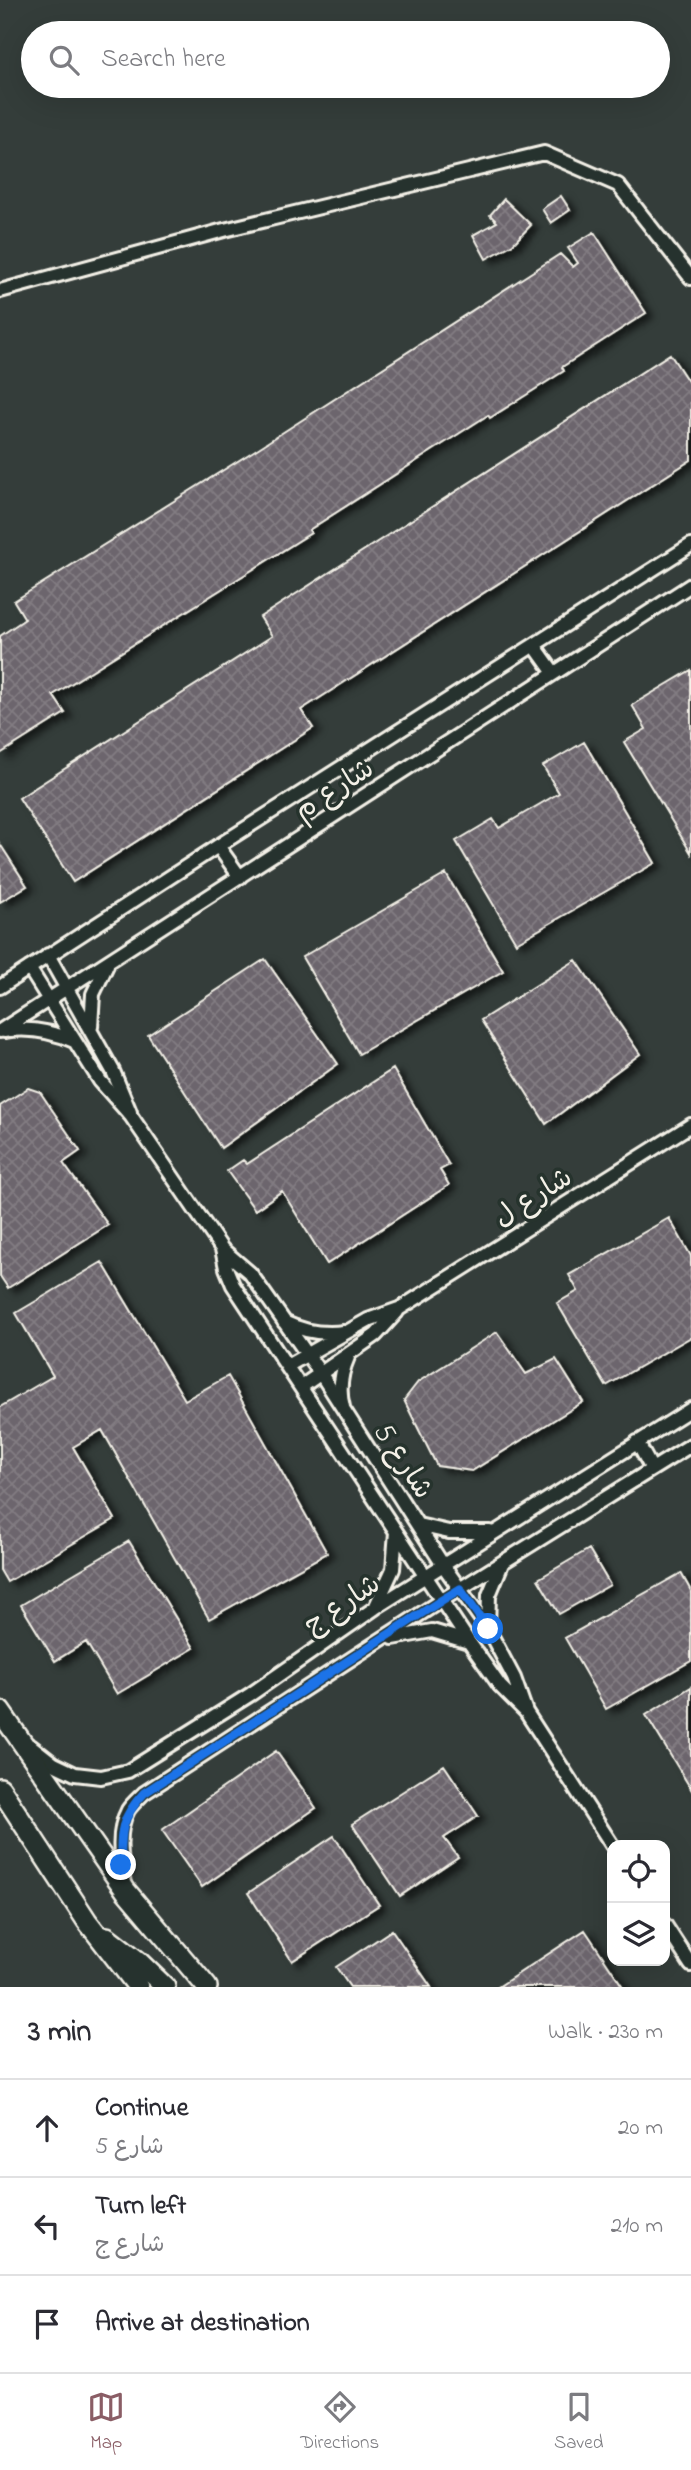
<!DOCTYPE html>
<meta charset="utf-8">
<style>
body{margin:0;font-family:"Indie Flower","Playpen Sans Arabic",sans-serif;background:#f2f2f3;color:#2b2b33}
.controls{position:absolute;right:21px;bottom:21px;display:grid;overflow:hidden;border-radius:14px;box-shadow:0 7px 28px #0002}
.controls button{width:63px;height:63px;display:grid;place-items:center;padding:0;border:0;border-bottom:2px solid #e1e1e2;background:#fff;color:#2b2b33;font:35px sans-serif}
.stop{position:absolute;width:21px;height:21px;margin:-16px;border:5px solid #1a73e8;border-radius:50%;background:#fff}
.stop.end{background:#1a73e8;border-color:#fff;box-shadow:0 2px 7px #0008}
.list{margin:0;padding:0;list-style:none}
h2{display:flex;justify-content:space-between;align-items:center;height:91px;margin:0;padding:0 28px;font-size:30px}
h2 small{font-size:23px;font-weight:400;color:#7c7c81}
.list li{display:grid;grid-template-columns:46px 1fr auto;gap:21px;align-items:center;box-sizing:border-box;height:98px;padding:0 28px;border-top:2px solid #e1e1e2}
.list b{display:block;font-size:26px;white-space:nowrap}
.list p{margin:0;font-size:23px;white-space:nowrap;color:#7c7c81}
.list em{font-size:23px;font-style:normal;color:#7c7c81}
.icon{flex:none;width:38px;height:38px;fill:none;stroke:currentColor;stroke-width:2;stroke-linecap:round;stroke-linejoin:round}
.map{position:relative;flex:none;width:691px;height:1987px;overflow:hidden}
.search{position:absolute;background:#fff;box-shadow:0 7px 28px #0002;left:21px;right:21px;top:21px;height:77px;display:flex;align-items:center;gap:18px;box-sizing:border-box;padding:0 24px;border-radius:38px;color:#7c7c81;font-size:26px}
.sheet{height:385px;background:#fff}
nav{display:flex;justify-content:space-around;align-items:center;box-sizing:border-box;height:98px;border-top:2px solid #e1e1e2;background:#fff;font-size:19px;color:#7c7c81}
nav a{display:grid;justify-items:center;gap:4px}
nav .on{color:#8a5d65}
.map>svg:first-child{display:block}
.building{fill:url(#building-cross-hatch);stroke:#f4f1e8;stroke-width:2;filter:url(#shadow)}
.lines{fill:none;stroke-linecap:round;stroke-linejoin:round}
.minor-casing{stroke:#f4f1e8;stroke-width:18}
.primary-casing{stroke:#f4f1e8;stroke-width:24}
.minor{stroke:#26332d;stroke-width:12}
.primary{stroke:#26332d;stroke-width:19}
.route{stroke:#1a73e8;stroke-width:9}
.labels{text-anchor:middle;stroke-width:7;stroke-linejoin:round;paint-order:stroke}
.street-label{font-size:28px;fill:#f4f1e8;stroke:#26332d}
</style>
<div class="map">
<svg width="691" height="1987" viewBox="0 0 691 1987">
<defs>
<pattern id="building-cross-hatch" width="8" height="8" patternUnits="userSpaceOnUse" patternTransform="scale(1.75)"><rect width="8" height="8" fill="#6c656d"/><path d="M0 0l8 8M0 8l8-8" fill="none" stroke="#827c82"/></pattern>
<filter id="shadow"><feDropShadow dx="7" dy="4" stdDeviation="3.5" flood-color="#0009"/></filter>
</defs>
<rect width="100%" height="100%" fill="#343d3a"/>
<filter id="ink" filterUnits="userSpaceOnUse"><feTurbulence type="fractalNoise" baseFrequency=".0143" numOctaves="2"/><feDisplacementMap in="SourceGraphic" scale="14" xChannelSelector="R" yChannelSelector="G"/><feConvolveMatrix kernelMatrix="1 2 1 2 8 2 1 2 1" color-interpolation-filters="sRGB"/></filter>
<g filter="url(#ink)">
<path class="building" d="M561,196L570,210L551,223L542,209Z
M504,199L531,225L513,244L486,259L473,235L497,222L490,215Z
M594,232L646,313L562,367L564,371L490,418L488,415L309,530L311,533L53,695L65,713L0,754V636L25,619L14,601L257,449L560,254L573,267L578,263L568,248Z
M670,354L691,386V460L301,710L313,728L73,882L19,798L272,636L260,617Z
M691,670V853L624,742L646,729L632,705Z
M584,742L655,863L516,943L456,841L493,819L499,828L559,793L543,766Z
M0,844L27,886L0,902Z
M446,874L503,971L359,1054L302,957Z
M265,959L338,1064L221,1148L148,1035Z
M576,960L640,1054L546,1124L481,1020Z
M393,1069L449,1165L440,1170L449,1185L327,1264L282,1191L255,1210L227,1171L243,1160L247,1164Z
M28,1088L40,1092L80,1151L63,1163L108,1225L8,1288L0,1276V1106Z
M669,1218L691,1256V1337L606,1386L557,1303L578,1291L569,1275Z
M102,1262L185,1400L228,1376L327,1553L209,1619L102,1430L73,1447L115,1519L7,1582L0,1570V1407L53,1376L16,1313Z
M497,1332L526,1374L556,1359L583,1402L472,1471L437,1466L404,1400L418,1382Z
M129,1541L194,1648L117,1694L86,1642L55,1661L21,1605Z
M589,1549L610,1585L559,1614L538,1579Z
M681,1573L691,1591V1661L606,1709L565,1638Z
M691,1687V1789L646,1715Z
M276,1751L316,1808L202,1887L162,1830Z
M444,1765L478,1816L444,1838L458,1857L400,1896L352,1824Z
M334,1836L379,1905L292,1961L248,1893Z
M392,1930L431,1987H350L336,1967Z
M585,1930L623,1987H498Z"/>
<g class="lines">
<defs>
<path id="minor" d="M0,291L224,230L544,153L618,185L691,278
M534,645L554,673
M218,846L240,877
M48,955L113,1071L130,1112
M29,968L100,1081L131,1116L222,1249L250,1273L321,1374L443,1565L488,1629L514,1678L526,1712
M0,987L218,846L691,545
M91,1027L93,994L107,965
M0,1031L691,585
M4,1031C29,1027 51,1031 74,1041
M222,1249L226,1268L233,1285L469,1642L500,1686L526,1712L612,1845
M284,1322C304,1332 322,1335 344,1332
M287,1366L368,1320L399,1309L691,1125
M301,1387L376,1335L397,1312
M343,1407C338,1389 341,1373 348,1357
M637,1442L652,1469
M418,1525L449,1532H490
M375,1608L393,1569L396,1532
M488,1629L489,1595L501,1566
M393,1638L432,1631L469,1642
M31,1746L54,1764L75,1774L101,1777L128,1771L251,1694L375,1608L691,1409
M125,1884C121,1860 116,1832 128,1810C132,1804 139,1798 144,1793L442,1600L691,1445
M665,1925L691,1965"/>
<path id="primary" d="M0,1711L126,1891L207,1987
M0,1788L87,1921L138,1987
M107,1937L138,1961L165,1987"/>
</defs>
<use href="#minor" class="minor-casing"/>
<use href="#primary" class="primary-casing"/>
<use href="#minor" class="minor"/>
<use href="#primary" class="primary"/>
</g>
</g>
<g class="lines" filter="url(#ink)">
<path class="route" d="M121,1865C120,1831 121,1818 144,1793L442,1600L460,1589L488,1629"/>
</g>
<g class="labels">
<g class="street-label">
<text transform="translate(333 788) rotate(-33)" y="10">شارع م</text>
<text transform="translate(532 1196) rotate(-32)" y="10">شارع ل</text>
<text transform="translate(405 1460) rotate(57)" y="10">شارع 5</text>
<text transform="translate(341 1603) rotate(-34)" y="10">شارع ج</text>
</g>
</g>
</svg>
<div class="controls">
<button><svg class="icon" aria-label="locate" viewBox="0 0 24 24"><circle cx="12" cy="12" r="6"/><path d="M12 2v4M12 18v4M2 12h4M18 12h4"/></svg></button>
<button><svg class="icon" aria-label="layers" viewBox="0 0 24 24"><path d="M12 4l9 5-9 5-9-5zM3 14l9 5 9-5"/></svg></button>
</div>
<div class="stop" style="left:488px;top:1629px"></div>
<div class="stop end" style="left:121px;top:1865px"></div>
<div class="search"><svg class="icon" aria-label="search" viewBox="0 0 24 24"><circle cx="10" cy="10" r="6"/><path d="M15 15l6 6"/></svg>Search here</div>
</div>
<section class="sheet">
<h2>3 min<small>Walk · 230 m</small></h2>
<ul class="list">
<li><svg class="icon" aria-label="ahead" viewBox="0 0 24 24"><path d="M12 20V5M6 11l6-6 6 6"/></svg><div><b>Continue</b><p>شارع 5</p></div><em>20 m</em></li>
<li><svg class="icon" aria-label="left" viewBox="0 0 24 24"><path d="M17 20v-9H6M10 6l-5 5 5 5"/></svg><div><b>Turn left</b><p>شارع ج</p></div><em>210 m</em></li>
<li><svg class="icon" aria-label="arrive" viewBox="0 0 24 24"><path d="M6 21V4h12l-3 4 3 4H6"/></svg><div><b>Arrive at destination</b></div></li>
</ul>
</section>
<nav>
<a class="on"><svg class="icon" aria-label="map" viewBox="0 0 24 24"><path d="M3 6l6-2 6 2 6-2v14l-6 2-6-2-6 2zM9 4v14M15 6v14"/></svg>Map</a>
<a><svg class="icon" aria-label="directions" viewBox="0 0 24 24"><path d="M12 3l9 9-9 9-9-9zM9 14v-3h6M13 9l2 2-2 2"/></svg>Directions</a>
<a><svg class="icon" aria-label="saved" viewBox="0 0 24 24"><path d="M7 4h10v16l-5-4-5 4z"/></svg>Saved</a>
</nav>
